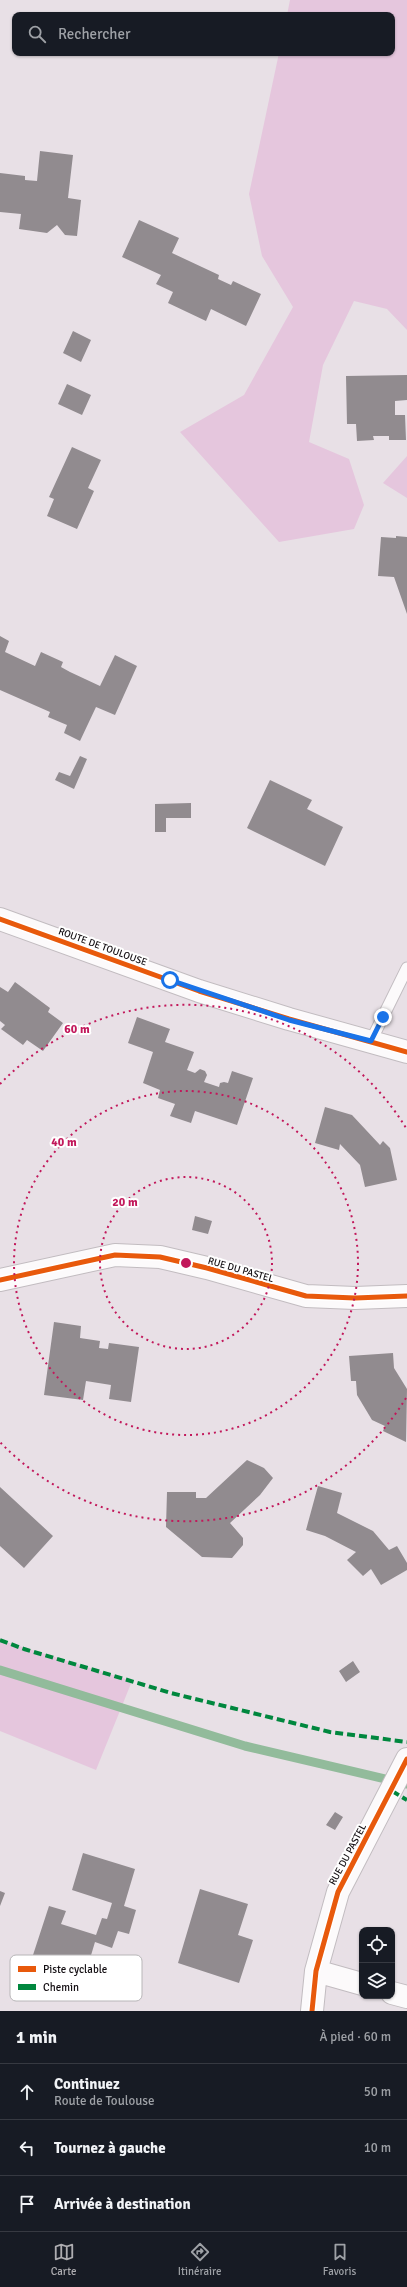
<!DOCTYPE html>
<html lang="fr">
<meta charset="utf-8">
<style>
body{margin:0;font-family:Signika,sans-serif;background:#242831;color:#f1f3f6}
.controls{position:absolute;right:12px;bottom:12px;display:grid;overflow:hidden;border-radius:8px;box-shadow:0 1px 3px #0004}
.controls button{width:36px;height:36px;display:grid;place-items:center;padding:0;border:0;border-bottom:1px solid #363941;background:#171b24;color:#f1f3f6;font:20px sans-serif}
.stop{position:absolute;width:12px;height:12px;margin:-9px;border:3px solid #1a73e8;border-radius:50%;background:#fff}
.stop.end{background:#1a73e8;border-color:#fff;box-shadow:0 1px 4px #0008}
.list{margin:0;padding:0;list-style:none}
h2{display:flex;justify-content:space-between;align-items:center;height:52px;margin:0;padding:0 16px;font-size:17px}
h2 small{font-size:13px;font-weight:400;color:#9ea1a6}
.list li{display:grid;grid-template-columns:26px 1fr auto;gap:12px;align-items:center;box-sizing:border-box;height:56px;padding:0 16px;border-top:1px solid #363941}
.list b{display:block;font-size:15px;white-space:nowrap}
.list p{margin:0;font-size:13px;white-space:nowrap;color:#9ea1a6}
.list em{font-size:13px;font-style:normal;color:#9ea1a6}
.icon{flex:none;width:22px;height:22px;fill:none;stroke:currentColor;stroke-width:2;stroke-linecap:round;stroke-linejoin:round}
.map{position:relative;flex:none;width:407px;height:2011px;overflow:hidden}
.search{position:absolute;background:#171b24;box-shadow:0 1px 3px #0004;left:12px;right:12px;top:12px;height:44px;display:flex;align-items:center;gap:10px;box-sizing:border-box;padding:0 14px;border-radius:8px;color:#9ea1a6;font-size:15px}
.sheet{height:220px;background:#171b24}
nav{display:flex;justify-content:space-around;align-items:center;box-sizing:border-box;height:56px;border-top:1px solid #363941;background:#171b24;font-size:11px;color:#9ea1a6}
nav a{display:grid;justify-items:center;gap:2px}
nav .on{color:#aeadb1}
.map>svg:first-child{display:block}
.green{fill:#e5c6dd}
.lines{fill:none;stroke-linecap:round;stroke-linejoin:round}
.stream{stroke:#92bb9b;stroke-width:9}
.building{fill:#918b8f}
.service-casing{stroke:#c2bcc0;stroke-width:13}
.minor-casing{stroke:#c2bcc0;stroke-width:24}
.tertiary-casing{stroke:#c2bcc0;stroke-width:24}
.service{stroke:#fcfafb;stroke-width:11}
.minor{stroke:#fcfafb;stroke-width:22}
.tertiary{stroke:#fcfafb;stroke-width:22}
.quiet{stroke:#00873e;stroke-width:4;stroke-dasharray:8 4;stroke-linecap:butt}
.cycleway-casing{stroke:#fff;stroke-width:8}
.cycleway{stroke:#e8590c;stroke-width:5}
.route{stroke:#1a73e8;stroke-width:5}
.ring{fill:none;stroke:#c2185b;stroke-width:2;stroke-dasharray:2 4}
.labels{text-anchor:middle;stroke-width:4;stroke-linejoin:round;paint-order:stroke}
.street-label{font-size:10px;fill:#120d11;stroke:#fff}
.key{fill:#fff;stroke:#b8b6b8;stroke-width:1}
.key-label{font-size:11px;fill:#120d11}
.centre{fill:#c2185b;stroke:#fff;stroke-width:2}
.ring-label{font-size:12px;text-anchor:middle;font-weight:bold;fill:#c2185b;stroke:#fff;stroke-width:4;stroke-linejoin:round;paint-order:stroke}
</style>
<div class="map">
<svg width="407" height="2011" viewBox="0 0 407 2011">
<rect width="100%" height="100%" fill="#e8e0e6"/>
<path class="green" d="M290,0H407V330L387,309L354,301L323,365L309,442L349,459L364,505L354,529L279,542L180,432L244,395L293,307L262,256L249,194L279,53H392V15H287Z
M407,456V498L383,483Z
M0,1640L132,1681L96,1770L0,1731Z"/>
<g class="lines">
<path class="stream" d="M0,1670L245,1746L407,1784"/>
</g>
<path class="building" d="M40,151L73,155L68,198L81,200L77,236L65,235L57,225L47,233L19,229L21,214L0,212V173L25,176V180L37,181Z
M139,220L179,238L172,253L219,275L218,279L231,285L233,281L261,294L246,326L211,309L206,321L168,303L173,292L156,284L161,275L122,257Z
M73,331L91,340L81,362L63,353Z
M407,375V400L395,401V415H405L406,440H389V436H373L374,440L357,441L356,424H347L346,376Z
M67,384L91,395L82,415L58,404Z
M72,447L101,460L88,488L94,491L77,529L47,516L54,499L49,497Z
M396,536L407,537V614L394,577L378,576L381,537L396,538Z
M0,636L9,641L5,652L35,666L41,652L63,662L61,667L70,672L100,686L115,655L137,666L115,715L96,707L80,741L64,733L67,725L48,717L50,712L0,690Z
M80,756L87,759L74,789L55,780L59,772L70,776Z
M270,780L312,800L307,809L343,827L325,866L247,828Z
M191,803V818H166V832H155V804Z
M15,982L50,1008L48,1012L63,1023L43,1051L27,1040L23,1045L1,1029L5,1025L0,1021V987L8,992Z
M137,1017L170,1029L165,1042L194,1052L187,1070L195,1073L200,1069L205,1071L207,1075L204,1082L219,1087L220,1083L224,1082L228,1083L232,1071L253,1078L237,1125L195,1111L191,1123L170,1116L175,1104L158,1098L160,1090L143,1083L153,1052L128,1043Z
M325,1107L352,1115L380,1145L383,1141L390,1148L397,1180L365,1187L360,1165L340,1144L339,1150L315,1143Z
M195,1216L212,1221L208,1234L192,1230Z
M54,1322L81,1326L80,1338L100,1341L99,1348L108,1349L109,1343L139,1347L131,1402L109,1399L111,1385L86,1381L83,1400L44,1395Z
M393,1353L394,1368L407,1389L406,1442L383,1431L385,1426L372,1420L357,1395L356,1381H351L349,1356Z
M247,1460L264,1468L273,1478L260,1495L230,1523L243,1538V1545L232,1558L202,1557L166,1527L167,1492H196V1498H206Z
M318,1486L342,1493L337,1513L373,1531L389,1550L397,1546L407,1563V1570L381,1585L371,1569L363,1576L347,1560L356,1552L354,1551L325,1536L306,1530Z
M0,1487L53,1536L24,1568L0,1546Z
M353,1661L360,1672L346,1682L339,1671Z
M335,1812L343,1817L335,1830L326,1825Z
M83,1853L135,1869L124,1906L136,1910L129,1934L118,1931L112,1948L95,1942L86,1972L33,1955L49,1906L66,1911L61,1924L96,1935L102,1918L107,1919L112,1903L72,1890Z
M200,1889L248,1904L238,1935L253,1940L239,1983L178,1963Z
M0,1891L5,1893L0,1906Z"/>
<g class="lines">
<defs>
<path id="service" d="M371,1041L407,968"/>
<path id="minor" d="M0,1280L115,1255L160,1257L207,1268L306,1296L355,1298L407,1296
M316,1971L362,1984
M392,1993L407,1997
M312,2011L316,1971L338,1892L407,1759"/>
<path id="tertiary" d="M0,919L199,991L289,1019L407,1052"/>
</defs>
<use href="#service" class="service-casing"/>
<use href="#minor" class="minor-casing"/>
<use href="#tertiary" class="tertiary-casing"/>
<use href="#service" class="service"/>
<use href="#minor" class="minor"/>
<use href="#tertiary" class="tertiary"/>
<path class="quiet" d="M0,1640L24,1649L171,1693L330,1732L407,1742
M392,1791L407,1800"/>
<defs>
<path id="cycleway" d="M0,919L199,991L289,1019L407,1052
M0,1280L115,1255L160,1257L207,1268L306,1296L355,1298L407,1296
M312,2011L316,1971L338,1892L407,1759"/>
</defs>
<use href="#cycleway" class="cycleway-casing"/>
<use href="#cycleway" class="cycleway"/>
</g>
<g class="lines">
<path class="route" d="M170,980L289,1020L371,1041L383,1017"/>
</g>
<g class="ring">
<circle cx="186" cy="1263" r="86"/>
<circle cx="186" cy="1263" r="172"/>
<path d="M406 1398A258 258 0 0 1 0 1442M0 1084A258 258 0 0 1 406 1128"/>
</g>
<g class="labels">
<g class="street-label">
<text transform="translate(103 946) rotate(20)" y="4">ROUTE DE TOULOUSE</text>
<text transform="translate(241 1269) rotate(16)" y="4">RUE DU PASTEL</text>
<text transform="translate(347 1854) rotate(-62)" y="4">RUE DU PASTEL</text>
</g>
</g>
<rect x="10" y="1955" width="132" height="46" rx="6" class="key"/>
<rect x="18" y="1966" width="18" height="6" fill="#e8590c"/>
<rect x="18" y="1984" width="18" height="6" fill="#00873e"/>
<g class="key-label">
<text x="43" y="1973">Piste cyclable</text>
<text x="43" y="1991">Chemin</text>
</g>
<circle cx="186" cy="1263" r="6" class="centre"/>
<g class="ring-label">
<text x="77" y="1033">60 m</text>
<text x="64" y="1146">40 m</text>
<text x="125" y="1206">20 m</text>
</g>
</svg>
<div class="controls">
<button><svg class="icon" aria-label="locate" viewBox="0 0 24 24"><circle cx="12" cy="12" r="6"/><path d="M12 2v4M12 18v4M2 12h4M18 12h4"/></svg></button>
<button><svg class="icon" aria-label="layers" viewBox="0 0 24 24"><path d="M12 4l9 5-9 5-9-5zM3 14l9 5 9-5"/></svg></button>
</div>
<div class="stop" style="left:170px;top:980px"></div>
<div class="stop end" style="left:383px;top:1017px"></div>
<div class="search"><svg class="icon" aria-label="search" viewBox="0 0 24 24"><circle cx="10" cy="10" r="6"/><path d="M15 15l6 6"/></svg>Rechercher</div>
</div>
<section class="sheet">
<h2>1 min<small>À pied · 60 m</small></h2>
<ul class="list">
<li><svg class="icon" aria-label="ahead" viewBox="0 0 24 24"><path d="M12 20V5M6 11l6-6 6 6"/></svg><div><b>Continuez</b><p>Route de Toulouse</p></div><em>50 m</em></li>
<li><svg class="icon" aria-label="left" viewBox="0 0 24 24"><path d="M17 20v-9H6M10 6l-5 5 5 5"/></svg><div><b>Tournez à gauche</b></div><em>10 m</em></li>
<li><svg class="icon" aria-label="arrive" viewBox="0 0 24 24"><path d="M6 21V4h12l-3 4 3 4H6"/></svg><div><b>Arrivée à destination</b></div></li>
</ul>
</section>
<nav>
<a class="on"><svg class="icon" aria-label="map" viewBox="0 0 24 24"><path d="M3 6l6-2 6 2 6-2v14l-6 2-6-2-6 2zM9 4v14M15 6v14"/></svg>Carte</a>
<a><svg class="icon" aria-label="directions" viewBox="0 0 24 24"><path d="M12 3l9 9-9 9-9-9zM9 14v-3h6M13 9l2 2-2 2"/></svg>Itinéraire</a>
<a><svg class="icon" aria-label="saved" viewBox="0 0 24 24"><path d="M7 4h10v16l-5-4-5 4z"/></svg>Favoris</a>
</nav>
